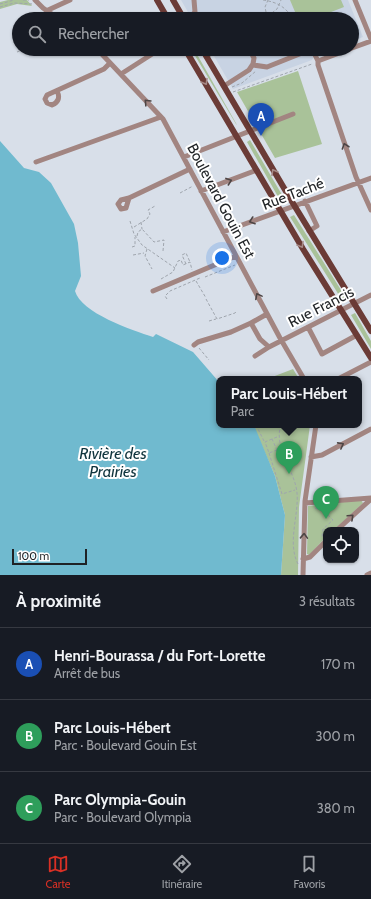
<!DOCTYPE html>
<html lang="fr">
<meta charset="utf-8">
<style>
body{margin:0;font-family:Cabin,sans-serif;background:#242831;color:#f1f3f6}
.controls{position:absolute;right:12px;bottom:12px;display:grid;overflow:hidden;border-radius:8px;box-shadow:0 1px 3px #0004}
.controls button{width:36px;height:36px;display:grid;place-items:center;padding:0;border:0;border-bottom:1px solid #363941;background:#171b24;color:#f1f3f6;font:20px sans-serif}
.scale{position:absolute;left:12px;bottom:10px;width:75px;box-sizing:border-box;padding-left:4px;border:2px solid #1f2225;border-top:0;font-size:11px;line-height:14px;white-space:nowrap;color:#1f2225;-webkit-text-stroke:3px #fff;paint-order:stroke}
.you{position:absolute;left:222px;top:258px;width:14px;height:14px;margin:-10px;border:3px solid #fff;border-radius:50%;background:#1a73e8;box-shadow:0 0 0 6px #1a73e833}
.badge{display:grid;place-items:center;width:26px;height:26px;border-radius:50%;background:#d93025;color:#fff;font-size:13px;font-weight:700}
.pin{position:absolute;translate:-50% -33px;filter:drop-shadow(0 1px 2px #0008)}
.pin::after{content:'';position:absolute;top:21px;width:14px;height:12px;background:inherit;clip-path:polygon(0 0,100% 0,50% 100%)}
.popup{position:absolute;left:216px;top:376px;width:146px;height:52px;box-sizing:border-box;display:grid;place-content:center;border-radius:8px;background:#171b24;filter:drop-shadow(0 1px 3px #0005);font-size:13px;white-space:nowrap;color:#9ea1a6}
.popup b{font-size:15px;color:#f1f3f6}
.popup::after{content:'';position:absolute;left:50%;top:100%;margin-left:-8px;border:8px solid transparent;border-top-color:#171b24}
.list{margin:0;padding:0;list-style:none}
h2{display:flex;justify-content:space-between;align-items:center;height:52px;margin:0;padding:0 16px;font-size:17px}
h2 small{font-size:13px;font-weight:400;color:#9ea1a6}
.list li{display:grid;grid-template-columns:26px 1fr auto;gap:12px;align-items:center;box-sizing:border-box;height:72px;padding:0 16px;border-top:1px solid #363941}
.list b{display:block;font-size:15px;white-space:nowrap}
.list p{margin:0;font-size:13px;white-space:nowrap;color:#9ea1a6}
.list em{font-size:13px;font-style:normal;color:#9ea1a6}
.icon{flex:none;width:22px;height:22px;fill:none;stroke:currentColor;stroke-width:2;stroke-linecap:round;stroke-linejoin:round}
.map{position:relative;flex:none;width:371px;height:575px;overflow:hidden}
.search{position:absolute;background:#171b24;box-shadow:0 1px 3px #0004;left:12px;right:12px;top:12px;height:44px;display:flex;align-items:center;gap:10px;box-sizing:border-box;padding:0 14px;border-radius:22px;color:#9ea1a6;font-size:15px}
.sheet{height:268px;background:#171b24}
nav{display:flex;justify-content:space-around;align-items:center;box-sizing:border-box;height:56px;border-top:1px solid #363941;background:#171b24;font-size:11px;color:#9ea1a6}
nav a{display:grid;justify-items:center;gap:2px}
nav .on{color:#d93025}
.map>svg:first-child{display:block}
.built{fill:#c8d3e3}
.green{fill:#a9c299}
.water{fill:#70bacf}
.lines{fill:none;stroke-linecap:round;stroke-linejoin:round}
.path{stroke:#9fa5ad;stroke-width:1;stroke-dasharray:3 2;stroke-linecap:butt}
.minor{stroke:#a28581;stroke-width:5}
.major{stroke:#6b3b36;stroke-width:6}
.oneway{stroke:#a68986}
.oneway2{stroke:#4d4545}
.labels{text-anchor:middle;stroke-width:4;stroke-linejoin:round;paint-order:stroke}
.street-label{font-size:15px;fill:#1f2225;stroke:#fff}
.water-label{font-size:16px;font-style:italic;fill:#0f343d;stroke:#fff}
</style>
<div class="map">
<svg width="371" height="575" viewBox="0 0 371 575">
<rect width="100%" height="100%" fill="#d8dfe9"/>
<path class="built" d="M181,0H348L363,37L352,41V19H192Z
M210,49H326L316,52L312,60L233,89Z"/>
<path class="green" d="M8,0H27L32,6L17,4L0,9V2Z
M290,0H341L344,7L313,19H298Z
M191,49H194L237,125L236,124Z
M298,71L322,144L275,158L237,92Z
M250,140L285,200L281,202L247,142Z
M294,215L346,298L342,300L290,217Z
M355,313L371,341V349L351,315Z
M293,369L299,379H267Z
M253,425H310L299,507L298,575H281L285,515L275,476Z
M361,500L363,503L334,530H326V537L309,555L307,554L308,506Z"/>
<path class="water" d="M0,141L24,168L39,172L51,183L74,224L78,243L81,276L75,291C81,313 132,330 153,337L156,334L193,352L219,382V425H254L275,476L285,515L281,575H0Z"/>
<g class="lines">
<path class="path" d="M23,0H29
M263,0C277,2 286,7 293,19
M0,4L14,0
M0,7L14,3L32,4
M267,17L265,7L268,0
M264,19L277,9L281,0
M255,49L257,53
M17,52L24,49
M232,87L242,83L256,71
M233,92L312,64
M180,193L193,186
M130,221L134,234L142,245L175,268
M141,222L142,229
M134,227L147,219L150,214L148,210L155,206
M137,236L138,232L142,229L154,242L164,240L163,251
M132,247L135,246V237
M147,249L145,256L152,269
M133,255L144,253
M186,264L182,255L186,253L190,262
M205,277L235,265
M161,279L173,272L178,261L181,260L183,265L190,262L192,270
M196,281L206,298
M167,299L165,296L170,291L200,278
M206,299L217,319L235,313L237,311
M209,321L216,319
M199,348L209,360
M256,425L264,441
M281,425C273,448 295,470 297,493C299,515 287,543 298,564
M277,437L272,439L277,450L282,449
M272,439L265,442L269,453L277,450
M269,453L282,494L295,490
M315,508L325,512L333,520L323,529L322,538"/>
<path class="minor" d="M35,0L43,8L59,19
M355,0L371,39
M46,11L70,0
M189,19L195,12L194,0
M352,48L371,41
M97,49L163,119L280,338L304,379
M312,49L318,61
M206,56L219,49
M318,61V65L356,177L371,210
M318,61L350,49
M253,65L267,67L312,49
M121,74L160,49
M224,86L249,70L253,64L254,58L249,49
M57,91C60,97 59,102 52,105L47,103L45,99L47,95L104,69L110,63
M184,157L293,114
M36,162L161,117
M201,191L257,170
M129,198L126,208L121,209L118,204L121,200L129,198L190,169
M305,201L317,226L309,231
M223,232L371,178
M153,291L236,256
M267,314L251,323L260,339L269,347L371,295
M308,327L322,354L357,335
M194,345L198,342L231,332L251,323
M255,356L269,347
M338,379L371,362
M311,457L322,455L371,429
M305,503L371,498
M337,530L371,499
M303,559L310,557L326,541
M303,575L305,501L316,425
M367,575L371,573"/>
<path class="major" d="M157,0L168,19
M173,0L184,19
M185,49L303,249L371,358
M202,49L294,205L371,331"/>
</g>
<defs><path id="oneway-chevron" d="M-2-3.5L2.5 0L-2 3.5" fill="none" stroke-width="1.6" stroke-linecap="round" stroke-linejoin="round"/></defs>
<g class="oneway">
<use href="#oneway-chevron" transform="translate(205 82) rotate(59)"/>
<use href="#oneway-chevron" transform="translate(274 172) rotate(-120)"/>
<use href="#oneway-chevron" transform="translate(301 245) rotate(59)"/>
</g>
<g class="oneway2">
<use href="#oneway-chevron" transform="translate(147 102) rotate(-134)"/>
<use href="#oneway-chevron" transform="translate(345 146) rotate(-109)"/>
<use href="#oneway-chevron" transform="translate(229 181) rotate(-20)"/>
<use href="#oneway-chevron" transform="translate(252 221) rotate(161)"/>
<use href="#oneway-chevron" transform="translate(258 296) rotate(-118)"/>
<use href="#oneway-chevron" transform="translate(341 445) rotate(-28)"/>
<use href="#oneway-chevron" transform="translate(351 517) rotate(-43)"/>
<use href="#oneway-chevron" transform="translate(304 536) rotate(-88)"/>
</g>
<g class="labels">
<g class="street-label">
<text transform="translate(293 194) rotate(-21)" y="5">Rue Taché</text>
<text transform="translate(221 201) rotate(62)" y="5">Boulevard Gouin Est</text>
<text transform="translate(321 307) rotate(-27)" y="5">Rue Francis</text>
</g>
<g class="water-label">
<text x="113" y="459">Rivière des<tspan x="113" dy="18">Prairies</tspan></text>
</g>
</g>
</svg>
<div class="controls">
<button><svg class="icon" aria-label="locate" viewBox="0 0 24 24"><circle cx="12" cy="12" r="6"/><path d="M12 2v4M12 18v4M2 12h4M18 12h4"/></svg></button>
</div>
<div class="scale">100 m</div>
<div class="you"></div>
<div class="pin badge" style="left:261px;top:136px;background:#1a4fb4">A</div>
<div class="pin badge" style="left:289px;top:474px;background:#2e9e5b">B</div>
<div class="popup"><b>Parc Louis-Hébert</b>Parc</div>
<div class="pin badge" style="left:326px;top:519px;background:#2e9e5b">C</div>
<div class="search"><svg class="icon" aria-label="search" viewBox="0 0 24 24"><circle cx="10" cy="10" r="6"/><path d="M15 15l6 6"/></svg>Rechercher</div>
</div>
<section class="sheet">
<h2>À proximité<small>3 résultats</small></h2>
<ul class="list">
<li><span class="badge" style="background:#1a4fb4">A</span><div><b>Henri-Bourassa / du Fort-Lorette</b><p>Arrêt de bus</p></div><em>170 m</em></li>
<li><span class="badge" style="background:#2e9e5b">B</span><div><b>Parc Louis-Hébert</b><p>Parc · Boulevard Gouin Est</p></div><em>300 m</em></li>
<li><span class="badge" style="background:#2e9e5b">C</span><div><b>Parc Olympia-Gouin</b><p>Parc · Boulevard Olympia</p></div><em>380 m</em></li>
</ul>
</section>
<nav>
<a class="on"><svg class="icon" aria-label="map" viewBox="0 0 24 24"><path d="M3 6l6-2 6 2 6-2v14l-6 2-6-2-6 2zM9 4v14M15 6v14"/></svg>Carte</a>
<a><svg class="icon" aria-label="directions" viewBox="0 0 24 24"><path d="M12 3l9 9-9 9-9-9zM9 14v-3h6M13 9l2 2-2 2"/></svg>Itinéraire</a>
<a><svg class="icon" aria-label="saved" viewBox="0 0 24 24"><path d="M7 4h10v16l-5-4-5 4z"/></svg>Favoris</a>
</nav>
